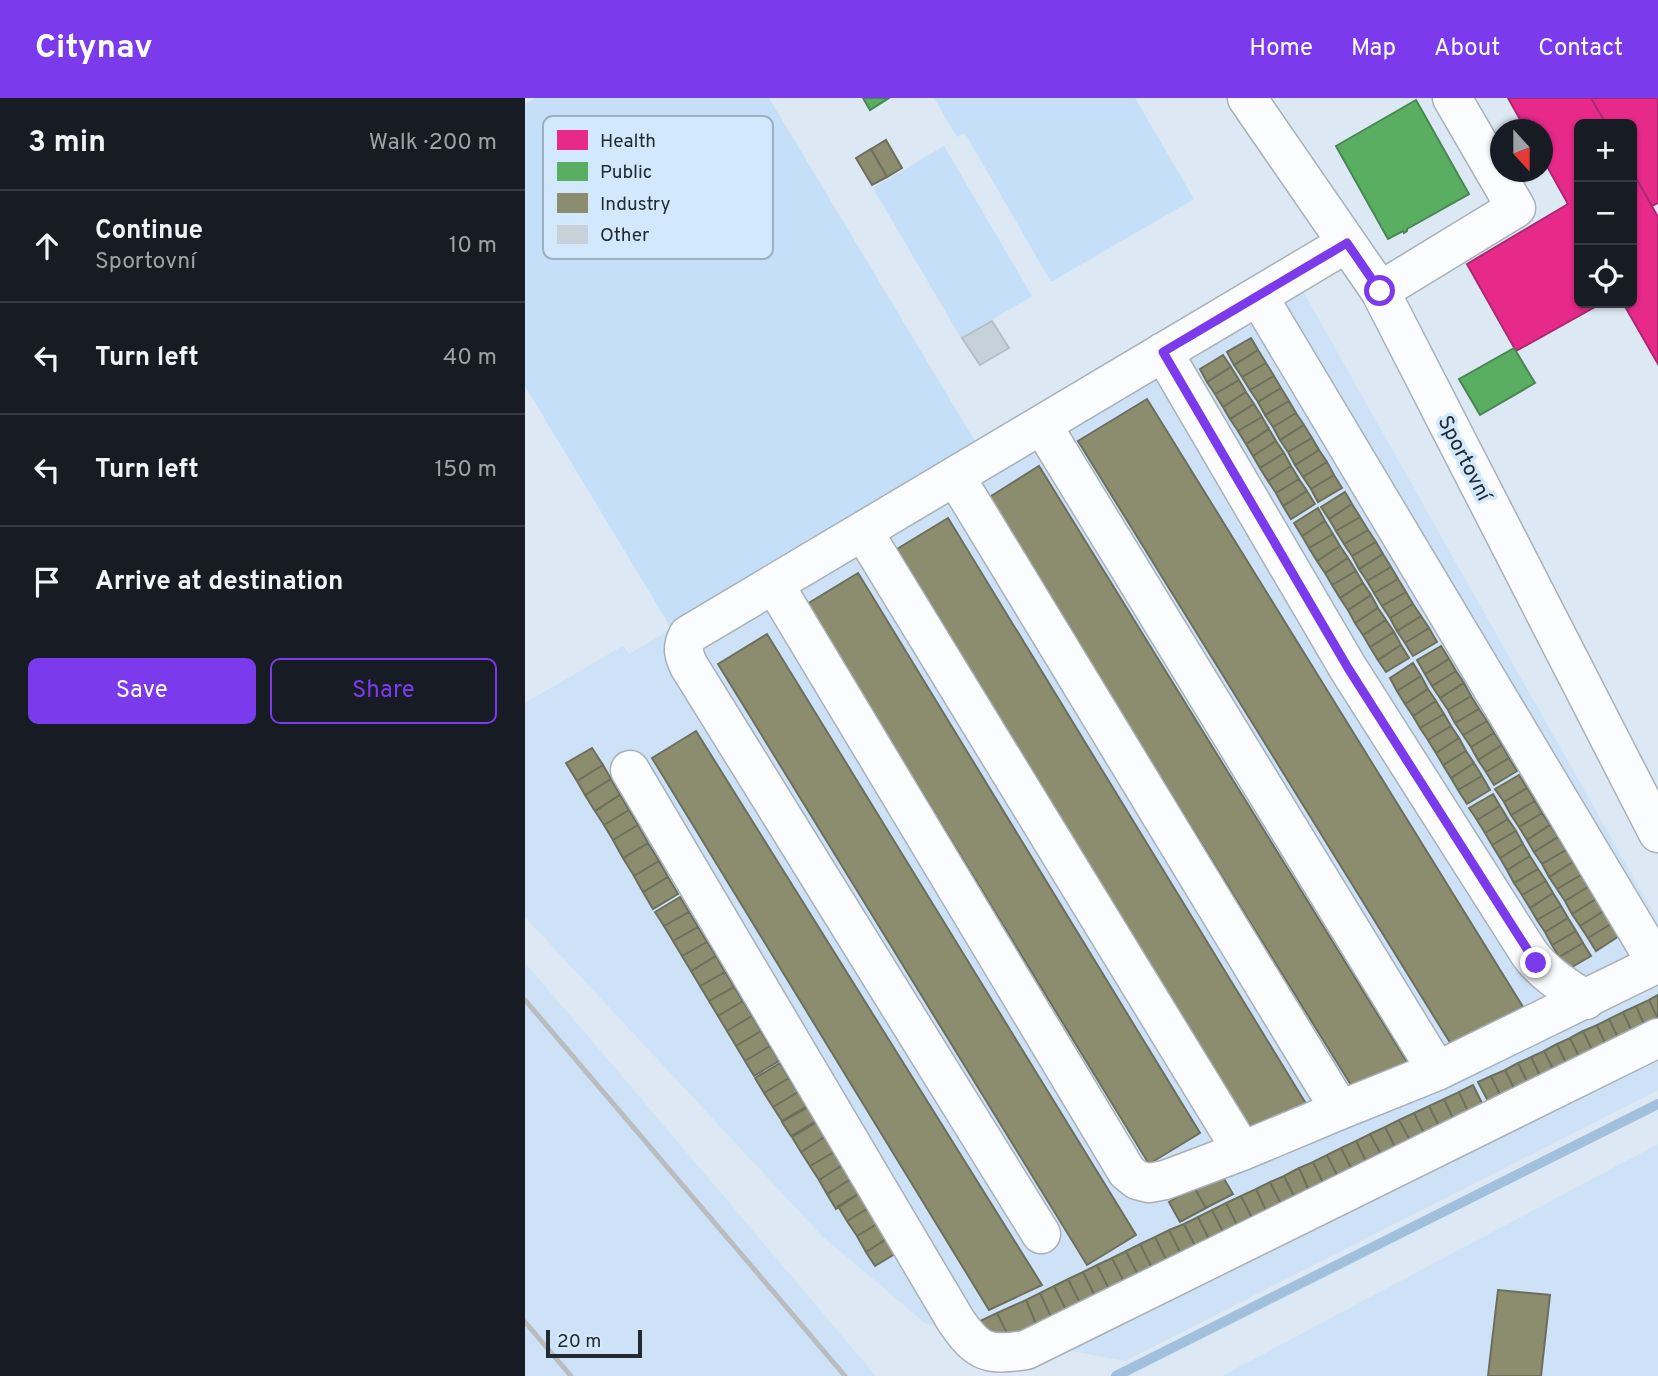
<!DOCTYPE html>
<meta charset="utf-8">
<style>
body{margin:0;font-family:Overpass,sans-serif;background:#242831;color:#f1f3f6}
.controls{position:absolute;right:21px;top:21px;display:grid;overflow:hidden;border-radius:10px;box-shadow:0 2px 5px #0004}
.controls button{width:63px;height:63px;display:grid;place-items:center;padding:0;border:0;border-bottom:2px solid #363941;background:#171b24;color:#f1f3f6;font:35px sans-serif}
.compass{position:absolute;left:965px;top:21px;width:63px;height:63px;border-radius:50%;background:#171b24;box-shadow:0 2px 5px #0004;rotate:159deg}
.scale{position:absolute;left:21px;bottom:18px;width:96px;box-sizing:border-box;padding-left:7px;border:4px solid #212a31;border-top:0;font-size:19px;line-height:24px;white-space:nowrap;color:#212a31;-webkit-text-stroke:5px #d2e9fd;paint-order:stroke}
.stop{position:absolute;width:21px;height:21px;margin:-16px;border:5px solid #7c3aed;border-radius:50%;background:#fff}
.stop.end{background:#7c3aed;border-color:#fff;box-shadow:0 2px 7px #0008}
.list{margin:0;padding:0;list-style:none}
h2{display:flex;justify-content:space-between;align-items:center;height:91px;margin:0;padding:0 28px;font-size:30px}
h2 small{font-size:23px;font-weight:400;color:#9ea1a6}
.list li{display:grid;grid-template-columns:46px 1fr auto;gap:21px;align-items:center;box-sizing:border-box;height:112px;padding:0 28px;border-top:2px solid #363941}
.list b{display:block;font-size:26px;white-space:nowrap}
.list p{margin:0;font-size:23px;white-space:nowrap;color:#9ea1a6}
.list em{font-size:23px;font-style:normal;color:#9ea1a6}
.actions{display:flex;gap:14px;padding:21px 28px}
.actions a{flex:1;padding:16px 0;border:2px solid #7c3aed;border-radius:10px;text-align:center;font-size:24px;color:#7c3aed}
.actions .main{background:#7c3aed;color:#fff}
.icon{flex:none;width:38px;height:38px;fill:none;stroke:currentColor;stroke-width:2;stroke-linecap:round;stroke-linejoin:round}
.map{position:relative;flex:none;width:1133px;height:1278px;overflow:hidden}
header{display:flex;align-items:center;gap:42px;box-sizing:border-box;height:98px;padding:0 35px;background:#7c3aed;color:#fff}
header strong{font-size:33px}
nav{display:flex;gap:38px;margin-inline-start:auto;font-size:24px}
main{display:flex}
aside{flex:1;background:#171b24}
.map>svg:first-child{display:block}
.built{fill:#cde2f6}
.pitch{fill:#c4dff7}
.health{fill:#e7298a;stroke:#ac296f;stroke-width:2}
.public{fill:#5aae61;stroke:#498653;stroke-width:2}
.industry{fill:#8c8c6e;stroke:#6c6f5c;stroke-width:2}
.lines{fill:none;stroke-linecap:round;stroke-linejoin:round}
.stream{stroke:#a0c0dd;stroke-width:10}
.building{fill:#c7d1d9;stroke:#b4bec6;stroke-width:2}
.minor-casing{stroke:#a8b1b9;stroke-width:41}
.minor{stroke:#fafcfd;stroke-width:38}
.rail{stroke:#babdbf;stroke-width:5}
.route{stroke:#7c3aed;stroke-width:9}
.labels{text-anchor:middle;stroke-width:7;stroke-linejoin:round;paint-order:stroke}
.street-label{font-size:21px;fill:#212a31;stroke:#d2e9fd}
.key{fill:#d2e9fd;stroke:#9db0c0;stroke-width:2}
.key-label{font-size:19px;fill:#212a31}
</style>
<header>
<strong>Citynav</strong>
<nav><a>Home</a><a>Map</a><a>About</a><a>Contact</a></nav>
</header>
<main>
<aside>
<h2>3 min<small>Walk · 200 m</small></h2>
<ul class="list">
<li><svg class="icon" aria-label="ahead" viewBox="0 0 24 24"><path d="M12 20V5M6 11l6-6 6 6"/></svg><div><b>Continue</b><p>Sportovní</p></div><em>10 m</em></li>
<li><svg class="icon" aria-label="left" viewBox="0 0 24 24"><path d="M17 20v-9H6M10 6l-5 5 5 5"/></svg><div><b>Turn left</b></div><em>40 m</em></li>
<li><svg class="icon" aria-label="left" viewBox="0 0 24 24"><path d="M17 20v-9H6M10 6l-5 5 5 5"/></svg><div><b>Turn left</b></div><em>150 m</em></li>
<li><svg class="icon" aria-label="arrive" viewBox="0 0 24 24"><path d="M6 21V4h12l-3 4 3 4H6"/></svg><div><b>Arrive at destination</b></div></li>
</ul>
<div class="actions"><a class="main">Save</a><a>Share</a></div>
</aside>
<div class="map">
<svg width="1133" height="1278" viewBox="0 0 1133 1278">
<rect width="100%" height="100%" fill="#dce8f3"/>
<path class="built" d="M762,165L1133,823V992L600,1263L400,1225L297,1138L0,819V605L98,548L104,556Z
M0,865L79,957L351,1278H0Z
M1133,1046V1278H697Z"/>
<path class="pitch" d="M11,0H244L451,345L145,528L0,288V6Z
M409,0H610L669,101L526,184L440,35L432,39Z
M419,48L507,198L436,240L348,90Z"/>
<path class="health" d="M983,0H1066L1081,26H1054V205H1077L991,253L942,166L1043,106L1018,61V32H1001Z
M1066,0H1133V105L1127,108L1107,73V26H1081Z
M1107,73L1133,119V266L1098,205H1107Z"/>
<path class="public" d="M338,0H364L345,12Z
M891,2L944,96L882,131V133L879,135L878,133L863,141L811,48Z
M989,250L1010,285L955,317L934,281Z"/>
<path class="industry" d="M361,42L377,70L362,79L346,51Z
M346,51L362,79L347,87L331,60Z
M726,240L733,252L709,267L702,254Z
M733,252L741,265L717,279L709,267Z
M698,257L706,269L682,284L675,271Z
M741,265L749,278L725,292L717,279Z
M706,269L714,282L690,296L682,284Z
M749,278L756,290L733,304L725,292Z
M714,282L721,294L698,309L690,296Z
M756,290L764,303L740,317L733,304Z
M721,294L729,306L705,321L698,309Z
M622,301L998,909L929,951L553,343Z
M764,303L771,315L748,329L740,317Z
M729,306L737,319L713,333L705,321Z
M771,315L779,327L755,342L748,329Z
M737,319L744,331L721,346L713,333Z
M779,327L787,340L763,354L755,342Z
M744,331L751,343L728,358L721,346Z
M787,340L794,352L770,367L763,354Z
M751,343L759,355L735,370L728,358Z
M794,352L802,364L778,379L770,367Z
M759,355L766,368L743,383L735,370Z
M802,364L809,377L786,391L778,379Z
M514,368L885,969L834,1000L463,400Z
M766,368L774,381L751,395L743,383Z
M809,377L817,390L793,404L786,391Z
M774,381L782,393L758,408L751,395Z
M782,393L790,406L766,421L758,408Z
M820,394L827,406L804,421L796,409Z
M827,406L835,419L811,433L804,421Z
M793,410L800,423L777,438L769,425Z
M835,419L843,432L819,446L811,433Z
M423,420L786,1014L734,1045L372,451Z
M800,423L808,436L784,450L777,438Z
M843,432L851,444L827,458L819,446Z
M808,436L815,448L792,463L784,450Z
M851,444L858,456L834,471L827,458Z
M815,448L823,460L800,475L792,463Z
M858,456L866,469L842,483L834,471Z
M823,460L831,473L807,487L800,475Z
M866,469L873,481L849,495L842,483Z
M831,473L838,485L815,500L807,487Z
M333,475L675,1035L624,1066L282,506Z
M873,481L881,494L857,508L849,495Z
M838,485L846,497L823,512L815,500Z
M881,494L888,506L865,520L857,508Z
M846,497L853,510L830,525L823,512Z
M888,506L896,518L872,533L865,520Z
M853,510L861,522L838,537L830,525Z
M896,518L904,530L880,545L872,533Z
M861,522L869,534L845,549L838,537Z
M904,530L912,544L888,558L880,545Z
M869,534L876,547L853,562L845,549Z
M242,536L611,1137L562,1167L193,566Z
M876,547L884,560L861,574L853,562Z
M916,548L924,561L900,576L892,562Z
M924,561L931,573L907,588L900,576Z
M888,565L896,578L872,593L865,580Z
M931,573L939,585L915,600L907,588Z
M896,578L903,591L880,606L872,593Z
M939,585L946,598L923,612L915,600Z
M903,591L911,603L888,618L880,606Z
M946,598L954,611L930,625L923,612Z
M911,603L919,616L895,630L888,618Z
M954,611L962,623L938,637L930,625Z
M919,616L926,628L903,642L895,630Z
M962,623L969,635L946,649L938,637Z
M926,628L934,640L911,655L903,642Z
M171,633L517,1187L464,1212L127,660Z
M969,635L977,647L953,662L946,649Z
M934,640L941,653L918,667L911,655Z
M977,647L984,660L961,674L953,662Z
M67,650L78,667L52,683L41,665Z
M941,653L949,665L926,680L918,667Z
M984,660L992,673L969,687L961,674Z
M949,665L957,678L933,692L926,680Z
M78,667L86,681L60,697L52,683Z
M994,677L1002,690L979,704L970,691Z
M957,678L965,692L942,706L933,692Z
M86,681L95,697L70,713L60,697Z
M1002,690L1010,703L986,717L979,704Z
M968,696L975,708L952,722L944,710Z
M95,697L104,712L79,727L70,713Z
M1010,703L1017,715L994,729L986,717Z
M975,708L983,721L960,735L952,722Z
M104,712L113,727L88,742L79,727Z
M1017,715L1025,727L1002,742L994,729Z
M983,721L991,733L967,747L960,735Z
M113,727L123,745L98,760L88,742Z
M1025,727L1033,739L1009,754L1002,742Z
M991,733L998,746L975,760L967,747Z
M1033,739L1041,752L1017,766L1009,754Z
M123,745L134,763L109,778L98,760Z
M998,746L1005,758L982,772L975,760Z
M1041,752L1048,764L1024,779L1017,766Z
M1005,758L1013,771L989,785L982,772Z
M134,763L143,779L118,794L109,778Z
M1048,764L1056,777L1032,791L1024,779Z
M1013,771L1021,783L997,797L989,785Z
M1056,777L1063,789L1040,803L1032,791Z
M143,779L153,796L128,811L118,794Z
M1021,783L1028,795L1005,810L997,797Z
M1063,789L1071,801L1047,816L1040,803Z
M1028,795L1036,808L1012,822L1005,810Z
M155,799L164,814L139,828L130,814Z
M1071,801L1079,813L1055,828L1047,816Z
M1036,808L1043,820L1020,834L1012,822Z
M1079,813L1086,826L1063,840L1055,828Z
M164,814L173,829L148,843L139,828Z
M1043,820L1051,833L1027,847L1020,834Z
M1086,826L1094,838L1071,853L1063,840Z
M173,829L182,844L157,858L148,843Z
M1051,833L1058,845L1034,859L1027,847Z
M182,844L191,858L166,873L157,858Z
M1058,845L1066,858L1042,872L1034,859Z
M191,858L200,874L175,888L166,873Z
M200,874L209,889L184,903L175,888Z
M209,889L218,903L193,918L184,903Z
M1133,897V921L1124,902Z
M1124,902L1133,921L1122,933L1111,908Z
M218,903L227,918L202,933L193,918Z
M1111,908L1122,933L1110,940L1098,914Z
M1098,914L1110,940L1096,946L1084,921Z
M227,918L236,933L211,948L202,933Z
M1084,921L1096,946L1083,952L1072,927Z
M1072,927L1083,952L1070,958L1058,933Z
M236,933L245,948L220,963L211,948Z
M1058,933L1070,958L1057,965L1045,940Z
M1045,940L1057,965L1044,971L1032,946Z
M1032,946L1044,971L1031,977L1019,953Z
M245,948L254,963L229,978L220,963Z
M1019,953L1031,977L1018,984L1006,959Z
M1006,959L1018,984L1005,990L993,965Z
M255,965L264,980L239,995L230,980Z
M993,965L1005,990L992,996L980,972Z
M980,972L992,996L978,1003L966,978Z
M966,978L978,1003L966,1009L953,984Z
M264,980L273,994L248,1009L239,995Z
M948,987L961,1013L946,1020L934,994Z
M273,994L282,1008L257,1023L248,1009Z
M934,994L946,1020L931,1027L919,1001Z
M919,1001L931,1027L917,1034L904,1008Z
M904,1008L917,1034L902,1041L889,1015Z
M283,1009L291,1023L266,1038L257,1024Z
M889,1015L902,1041L888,1048L874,1022Z
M874,1022L888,1048L873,1055L860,1029Z
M292,1024L301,1038L276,1054L267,1039Z
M860,1029L873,1055L859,1062L845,1036Z
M845,1036L859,1062L844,1069L831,1043Z
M301,1038L311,1053L285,1068L276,1054Z
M831,1043L844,1069L829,1076L816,1050Z
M816,1050L829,1076L815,1083L802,1057Z
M311,1053L321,1065L294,1082L285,1068Z
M802,1057L815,1083L801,1091L788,1064Z
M788,1064L801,1091L786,1097L774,1070Z
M321,1065L329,1079L302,1096L294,1082Z
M774,1070L786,1097L772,1104L759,1078Z
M695,1074L708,1096L681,1110L669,1089Z
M759,1078L772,1104L758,1110L745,1084Z
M329,1079L338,1093L311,1111L302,1096Z
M745,1084L758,1110L743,1117L731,1091Z
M669,1089L681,1110L655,1124L644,1104Z
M731,1091L743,1117L729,1124L716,1098Z
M338,1093L347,1108L322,1123L313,1108Z
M716,1098L729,1124L714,1131L701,1105Z
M701,1105L714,1131L700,1138L687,1112Z
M347,1108L357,1123L332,1138L322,1123Z
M687,1112L700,1138L686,1145L673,1119Z
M673,1119L686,1145L672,1152L659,1126Z
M357,1123L366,1138L341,1154L332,1138Z
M659,1126L672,1152L657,1158L644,1132Z
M644,1132L657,1158L643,1165L630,1139Z
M366,1138L375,1153L350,1168L341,1154Z
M630,1139L643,1165L628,1172L615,1146Z
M615,1146L628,1172L614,1179L601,1153Z
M601,1153L614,1179L600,1186L587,1160Z
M587,1160L600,1186L585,1193L572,1167Z
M572,1167L585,1193L571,1200L558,1174Z
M558,1174L571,1200L556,1207L543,1181Z
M543,1181L556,1207L542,1214L529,1188Z
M529,1188L542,1214L527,1221L515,1195Z
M973,1192L1025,1197L1016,1278H963Z
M515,1195L527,1221L512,1228L501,1202Z
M501,1202L512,1228L485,1241L472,1215Z
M472,1215L485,1241L466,1250L453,1224Z"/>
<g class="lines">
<path class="stream" d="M591,1278L1133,1006"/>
</g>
<path class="building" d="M467,223L484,250L455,267L437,240Z"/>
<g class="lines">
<defs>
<path id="minor" d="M722,0L855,193L1133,735
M855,193L991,110L927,0
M733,198L1132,866
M638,254L823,570L1004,855C1018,875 1040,888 1061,902
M517,327L912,973
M430,378L815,1012
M338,433L717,1053
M249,486L602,1074L612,1082L624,1085L640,1082L717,1053L815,1012L912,973L1133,865
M105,672L431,1223C453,1255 463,1258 501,1252L1133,940
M516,1136L164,568C158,556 157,549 163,537L822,145"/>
</defs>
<use href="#minor" class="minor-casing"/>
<use href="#minor" class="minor"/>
<path class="rail" d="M0,902L320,1278
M0,1224L46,1278"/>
</g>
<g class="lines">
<path class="route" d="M855,193L822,145L638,254L823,570L1011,865"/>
</g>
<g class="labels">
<g class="street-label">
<text transform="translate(940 360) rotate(63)" y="7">Sportovní</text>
</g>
</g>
<rect x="18" y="18" width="230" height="143" rx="10" class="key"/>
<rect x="32" y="32" width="31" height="20" fill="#e7298a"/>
<rect x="32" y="64" width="31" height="19" fill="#5aae61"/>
<rect x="32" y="95" width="31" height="20" fill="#8c8c6e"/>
<rect x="32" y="127" width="31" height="19" fill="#c7d1d9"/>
<g class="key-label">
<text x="75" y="49">Health</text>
<text x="75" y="80">Public</text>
<text x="75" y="112">Industry</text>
<text x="75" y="143">Other</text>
</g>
</svg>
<div class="controls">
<button>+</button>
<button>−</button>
<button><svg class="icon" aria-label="locate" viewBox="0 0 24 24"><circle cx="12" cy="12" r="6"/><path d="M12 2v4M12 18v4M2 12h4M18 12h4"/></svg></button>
</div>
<svg class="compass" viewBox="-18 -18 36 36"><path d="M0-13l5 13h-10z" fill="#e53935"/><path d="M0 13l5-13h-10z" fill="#9ea1a6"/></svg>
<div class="scale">20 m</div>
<div class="stop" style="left:855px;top:193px"></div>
<div class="stop end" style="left:1011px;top:865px"></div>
</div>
</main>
